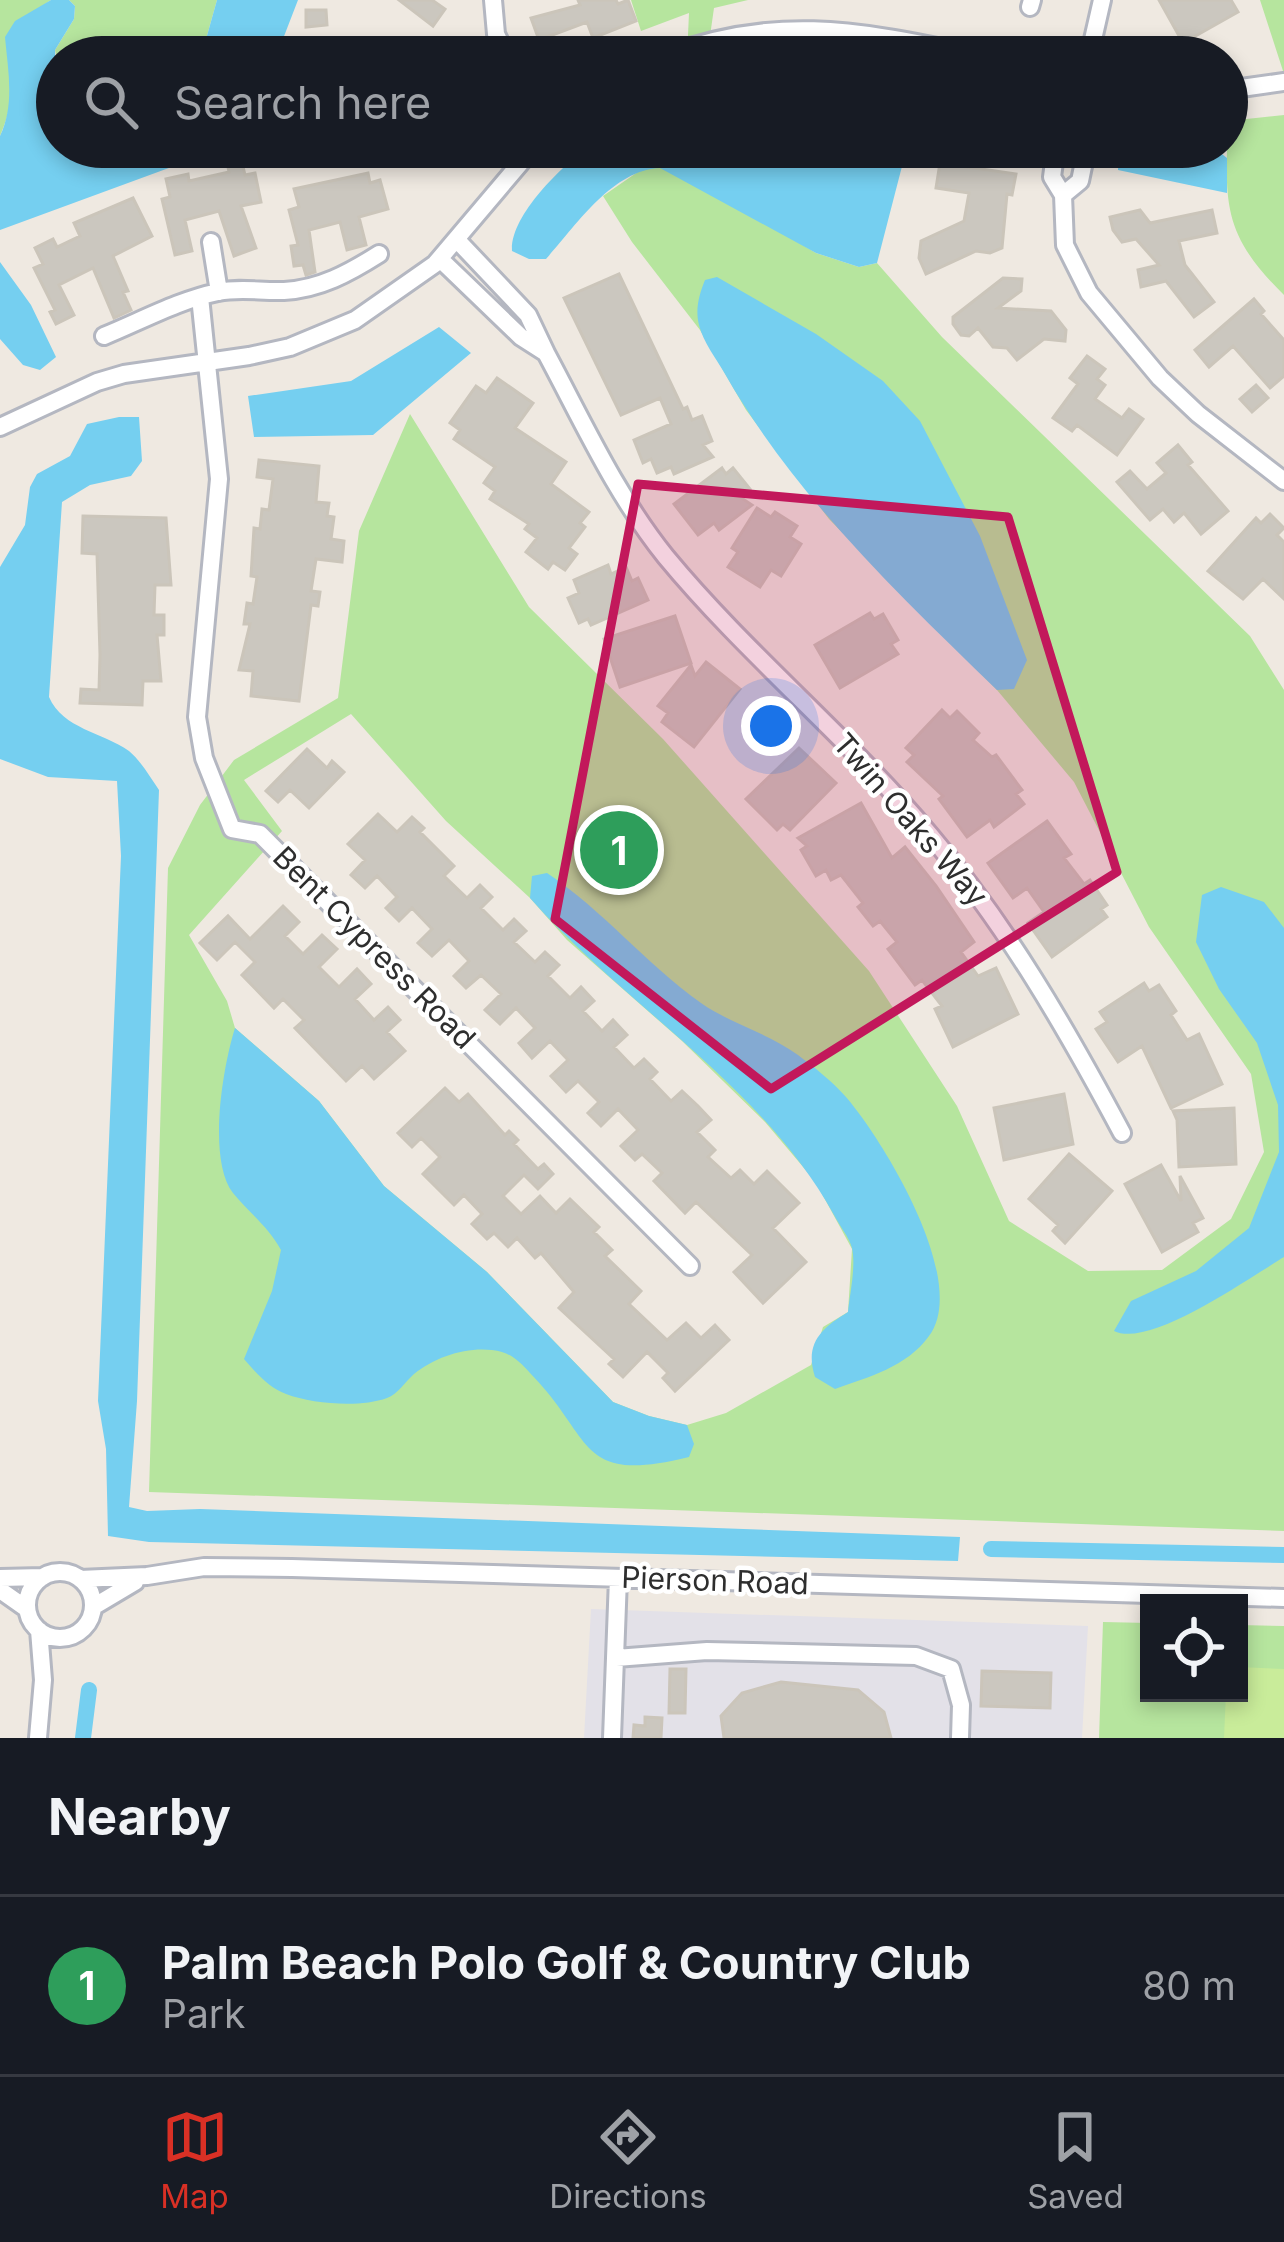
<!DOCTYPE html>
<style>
body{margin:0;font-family:Inter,sans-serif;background:#242831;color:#f1f3f6}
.controls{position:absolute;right:36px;bottom:36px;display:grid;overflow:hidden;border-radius:0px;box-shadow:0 6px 18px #0003}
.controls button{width:108px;height:108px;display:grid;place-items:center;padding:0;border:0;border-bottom:3px solid #363941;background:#171b24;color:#f1f3f6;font:60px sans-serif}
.you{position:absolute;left:771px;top:726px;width:42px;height:42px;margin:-30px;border:9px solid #fff;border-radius:50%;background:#1a73e8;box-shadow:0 0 0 18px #1a73e833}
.badge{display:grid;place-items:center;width:78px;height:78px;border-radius:50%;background:#d93025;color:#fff;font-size:39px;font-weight:700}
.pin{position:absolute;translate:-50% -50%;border:6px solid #fff;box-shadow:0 3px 12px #0006}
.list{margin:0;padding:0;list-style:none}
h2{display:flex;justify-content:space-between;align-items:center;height:156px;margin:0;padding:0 48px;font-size:51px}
h2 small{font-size:39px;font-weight:400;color:#9ea1a6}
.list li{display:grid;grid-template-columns:78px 1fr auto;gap:36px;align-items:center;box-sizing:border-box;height:180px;padding:0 48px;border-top:3px solid #363941}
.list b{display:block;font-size:45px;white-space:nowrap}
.list p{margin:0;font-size:39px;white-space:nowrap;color:#9ea1a6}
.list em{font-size:39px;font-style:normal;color:#9ea1a6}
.icon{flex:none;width:66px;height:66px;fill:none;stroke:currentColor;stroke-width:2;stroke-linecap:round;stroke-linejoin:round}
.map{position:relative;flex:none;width:1284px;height:1738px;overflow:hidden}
.search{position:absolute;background:#171b24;box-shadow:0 6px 18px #0003;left:36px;right:36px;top:36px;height:132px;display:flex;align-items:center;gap:30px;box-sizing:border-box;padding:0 42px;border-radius:66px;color:#9ea1a6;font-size:45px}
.sheet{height:336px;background:#171b24}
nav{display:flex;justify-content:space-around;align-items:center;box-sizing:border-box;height:168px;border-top:3px solid #363941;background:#171b24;font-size:33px;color:#9ea1a6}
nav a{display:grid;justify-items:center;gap:6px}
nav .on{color:#d93025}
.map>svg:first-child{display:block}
.industrial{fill:#e3e1e8}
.green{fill:#b6e59e;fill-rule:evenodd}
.pitch{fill:#c9ec9a}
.water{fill:#75cff0}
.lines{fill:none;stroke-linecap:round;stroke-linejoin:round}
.canal{stroke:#75cff0;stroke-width:16}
.building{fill:#cbc7bf;stroke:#cbc5ba;stroke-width:3}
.minor-casing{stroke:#b4b7c1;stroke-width:22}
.minor{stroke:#fff;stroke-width:16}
.marked{fill:#c2185b;fill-opacity:0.2;stroke:#c2185b;stroke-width:9;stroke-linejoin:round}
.labels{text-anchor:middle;stroke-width:9;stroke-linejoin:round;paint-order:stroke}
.street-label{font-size:30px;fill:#2e2e2e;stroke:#fff}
</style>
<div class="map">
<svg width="1284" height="1738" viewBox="0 0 1284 1738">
<rect width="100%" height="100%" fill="#efe9e1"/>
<path class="industrial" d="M591,1609L1088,1626L1082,1738H584Z"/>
<path class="green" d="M0,0H51C0,32 25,83 0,136Z
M69,0H217L201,57L57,59L55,50L74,19L75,6Z
M631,0H748L714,8L707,57H687L689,13L641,31Z
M1260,0H1284V74Z
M1284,115V295C1222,234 1225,204 1228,121Z
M639,147L816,253L859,267L877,263L942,337L1250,636L1284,690V1531L149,1492L168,868L200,805L234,760L338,698L359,531L410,414L529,607L663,739L869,971L957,1106L1009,1221L1088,1271L1162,1270L1231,1219L1264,1152L1251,1074L1149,927L1074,782L997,690L829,519L746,410L700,330L632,242L603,196L642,169ZM351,714L446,821L530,898L567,940L682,1041L765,1122L815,1181L852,1249L848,1312L823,1327L811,1365L726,1413L687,1425L649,1416L613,1402L487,1272L384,1186L319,1101L235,1028L227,1001L189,935L282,831L244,780Z
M1103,1622L1149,1623V1693H1239V1625L1284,1626V1738H1099Z"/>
<path class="pitch" d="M1239,1667L1284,1669V1738H1224L1226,1693H1239Z"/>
<path class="water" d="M51,0H69L75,6L74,19L55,50L57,147H226L0,230V136C15,104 8,71 5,37L15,21Z
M217,0H298L276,57H201Z
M283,147H347C325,161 302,167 283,147Z
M588,147H907L877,263L859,267L816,253L660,168C612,170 576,226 546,259H529L512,251C510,216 561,167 588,147Z
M1119,147H1213L1227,158V193L1118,170Z
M0,262L31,305L56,357L40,370L23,365L0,339Z
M717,277L816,334L883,381L920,421L980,536L1027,660L1014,689L997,690C898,594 794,495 725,374C716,358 703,342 699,325C695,309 699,295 705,280Z
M439,327L471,353L373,435L254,437L248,396L351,381Z
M119,417H139L142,461L131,476L90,485L62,502L49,697C63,729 102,732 129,751C141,761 150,777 159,790L137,1401L129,1507L147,1511L200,1509L960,1537L958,1561L149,1542L108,1536L106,1449L98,1401L121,856L117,781L48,777L0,759V567L25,525L30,487L37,474L70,456L87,424Z
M547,873C604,911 646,964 701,1003C731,1024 768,1033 798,1055C814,1067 833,1082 846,1097C883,1140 970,1281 929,1336C907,1367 868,1377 835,1389L815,1377C804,1343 822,1328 848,1312C850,1293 856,1266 852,1248C849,1237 839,1225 834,1215C763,1086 626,1007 530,898L532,876Z
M1221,887L1264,902L1284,928V1257C1250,1277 1150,1349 1114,1331L1131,1301L1196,1271L1249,1228L1279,1152L1278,1105L1257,1043L1219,989L1196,942L1202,895Z
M235,1028L319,1101L384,1186L487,1272L613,1402L649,1416L687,1425L694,1444L689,1457C576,1485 595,1439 530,1373C518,1360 510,1352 492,1350C465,1347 435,1357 414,1374C405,1382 398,1394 387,1398C360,1408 313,1404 286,1394C269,1388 256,1373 244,1359L272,1291L281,1250C268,1226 249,1213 233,1193C207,1159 223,1066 235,1028Z"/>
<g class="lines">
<path class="canal" d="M991,1549L1284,1555
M83,1738L89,1690"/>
</g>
<path class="building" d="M399,0H432L445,9L433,26Z
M578,0H616L618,4L628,0L636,21L593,38L587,22L539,40L531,18L580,5Z
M1159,0H1231L1238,12L1183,43Z
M306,10H326L327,25L306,27Z
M456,38L457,57H392L391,42Z
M241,158L245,175L255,173L261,202L241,206L256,248L234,256L219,211L185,220L192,251L175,255L162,199L170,197L166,179L188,174L189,181L229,172L227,162Z
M940,163L1016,174L1012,195L1007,194L1002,248L990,253L976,251L926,274L919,258L921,241L964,221L969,193L936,188Z
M368,173L370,183L380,180L388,209L359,217L366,245L347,250L340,222L309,230L315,272L306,275L303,265L294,266L291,246L298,245L289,210L299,207L294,189Z
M133,198L152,236L113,256L128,291L123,292L131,310L114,318L93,268L59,285L74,315L56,324L50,312L55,310L34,268L43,264L35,248L53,239L57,247L80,236L74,223Z
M1140,210L1150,223L1212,210L1217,233L1179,241L1185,265L1214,302L1194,317L1166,281L1141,287L1138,270L1159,265L1136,239L1122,242L1113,230L1110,217Z
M619,274L683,409L687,407L692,420L702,416L712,441L703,445L713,457L674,474L671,467L657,473L651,459L643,463L634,440L671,424L660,398L621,415L564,298Z
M1003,278L1022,279L1021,291L998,308L1051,311L1066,330L1065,341L1044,339L1017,360L1007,348L993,347L978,328L969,336L961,335L953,324V317Z
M1254,299L1264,311L1261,314L1284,340V376L1270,388L1233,346L1209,367L1195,350Z
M1087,356L1105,369L1097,379L1105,385L1095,399L1122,418L1129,409L1143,419L1117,455L1077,425L1072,431L1053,418L1078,384L1070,378Z
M497,378L533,403L515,428L566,462L551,484L589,512L580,523L585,527L569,548L577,554L565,570L553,562L548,569L526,552L537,538L525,529L529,524L490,499L495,491L484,483L495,467L454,439L460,430L450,423L476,386L486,393Z
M1256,385L1268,398L1252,412L1240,399Z
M1178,445L1192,462L1188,465L1228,511L1201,534L1184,513L1174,522L1163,509L1150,520L1117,482L1130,471L1147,489L1166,473L1157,463Z
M259,460L319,466L316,502L329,503L327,516L334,517L331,539L344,541L342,562L316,559L311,591L320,592L318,606L311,605L299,701L251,696L253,671L239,670L250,624H244L247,603L253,604L257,577L251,576L254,528L260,529L262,509L269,510L273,479L257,477Z
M722,468L726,474L733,468L750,489L740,497L752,505L719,530L714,523L698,535L674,504Z
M757,508L771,517L775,512L797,526L790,537L801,544L781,576L771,570L760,587L728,567L738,552L732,548Z
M1270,514L1284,528L1277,535L1284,542V599L1263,579L1243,599L1208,571L1256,518L1261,523Z
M83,516L166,518L171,585H155L154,615H164V635H157L161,681H143L142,705L80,703L81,689L99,690L100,655L97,554L82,553Z
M608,565L611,574L626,567L632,581L638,578L648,600L591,625L588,619L579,623L568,598L579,593L574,580Z
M870,613L874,619L883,614L898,640L891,644L898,654L840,688L815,645Z
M675,616L691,663L620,687L604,639Z
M706,662L740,689L694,747L662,722L668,713L658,706L691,665L695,676Z
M942,710L950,718L957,711L979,733L973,740L992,757L996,755L1022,790L1016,794L1024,804L994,827L990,820L967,837L939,799L943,796L907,762L914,755L906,748Z
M799,748L836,783L790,830L783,824L777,830L746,799Z
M307,749L327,768L332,761L344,772L309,808L290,790L278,802L266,791Z
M861,803L892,858L905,847L936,886L974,942L961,952L978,976L996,968L1018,1014L953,1047L935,1009L942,1006L922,980L915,985L888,949L897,942L880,921L873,926L858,907L863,903L841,875L831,880L826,870L816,876L801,850L807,846L798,838Z
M378,814L397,832L412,817L424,828L420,832L454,866L444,876L467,898L480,885L492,897L481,908L503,930L514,919L526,931L514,942L535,962L545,952L559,965L548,976L570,998L581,987L594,1001L583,1011L602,1031L613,1020L627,1035L614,1047L634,1068L644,1059L657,1072L650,1079L671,1101L682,1091L698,1106L711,1120L697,1132L715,1150L708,1157L731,1178L740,1170L754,1184L767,1171L799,1203L773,1228L806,1262L763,1303L734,1272L752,1255L696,1202L685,1213L654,1181L662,1173L642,1154L635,1160L621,1146L638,1130L618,1109L601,1126L588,1113L599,1102L578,1081L566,1092L551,1076L568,1060L550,1041L532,1058L519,1043L535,1028L516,1008L500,1024L485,1010L501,994L481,975L466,988L454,976L469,961L449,940L432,956L418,943L432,929L412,908L399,921L386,908L397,897L377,876L365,888L351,875L365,860L348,844Z
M1047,821L1071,854L1064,858L1084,884L1090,880L1107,905L1101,909L1107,917L1052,957L1028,923L1044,912L1027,888L1013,898L988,863Z
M283,906L299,922L285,936L303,954L322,935L337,949L319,967L339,987L357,969L371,984L355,999L374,1020L388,1007L400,1020L387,1032L405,1051L374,1079L362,1066L346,1081L295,1028L304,1020L283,999L274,1008L242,975L255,962L235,942L217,960L200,943L228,916L250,939Z
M1144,983L1149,991L1159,985L1176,1011L1171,1015L1187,1040L1199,1034L1222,1084L1171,1108L1142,1046L1118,1062L1096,1029L1107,1022L1100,1012Z
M445,1088L459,1102L468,1094L505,1135L509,1131L518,1140L514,1144L538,1169L544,1164L553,1174L538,1189L524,1175L503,1196L521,1214L540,1196L556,1213L570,1199L599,1227L594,1232L612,1250L605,1256L641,1291L629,1304L667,1340L686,1323L701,1338L715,1325L729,1340L675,1391L663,1378L668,1373L647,1352L623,1377L609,1364L614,1359L559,1308L574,1292L541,1253L535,1258L517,1238L508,1247L494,1233L487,1239L472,1224L482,1214L464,1195L454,1205L423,1174L440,1157L421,1138L412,1147L398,1133Z
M1064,1094L1073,1144L1004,1160L994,1108Z
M1234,1108L1236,1164L1179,1167L1177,1120L1173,1111Z
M1069,1154L1112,1191L1065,1243L1053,1231L1058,1225L1029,1199Z
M1161,1165L1181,1201L1180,1176L1203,1218L1193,1223L1198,1232L1162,1252L1125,1184Z
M670,1669H686L685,1713H669Z
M982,1671L1051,1673L1050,1708L981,1706Z
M781,1682L858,1690L884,1712L891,1738H724L721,1716L742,1693Z
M645,1717L662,1718L661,1738H633L634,1725L645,1726Z"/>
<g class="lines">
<defs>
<path id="minor" d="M493,0L496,34L507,57
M1030,7L1032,0
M661,57C783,11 866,33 988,57
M1089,57L1102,0
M1227,90L1284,82
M1056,147L1052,177L1063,195L1080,181L1087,147
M1063,195L1065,245L1089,293L1160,378L1198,414L1284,481
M211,242L219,292
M440,259L521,337L546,353L528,315L458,241
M200,297L219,479L197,717L204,758L232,829L260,834L690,1266
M104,336C141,321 179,300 218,292C241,287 261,292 284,291C320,289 349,273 379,254
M546,353C583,422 616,495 666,557C747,655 848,737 930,835C1007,926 1066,1028 1122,1133
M0,427L97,382L124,374L249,356L290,347L355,320L435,264L534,147
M27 1605a33 33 0 1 1 66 0a33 33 0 1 1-66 0Z
M0,1578L43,1577
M80,1579L147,1576L204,1567L292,1568L1284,1598
M0,1590L27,1609
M93,1607L135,1582
M616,1658L707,1651L916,1656L951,1669L961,1705L960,1738
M38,1738L43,1680L39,1630
M612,1738L618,1578"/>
</defs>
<use href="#minor" class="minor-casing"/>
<use href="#minor" class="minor"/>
</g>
<path class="marked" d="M638,484L1008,517L1117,872L771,1089L555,919Z"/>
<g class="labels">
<g class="street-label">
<text transform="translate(910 820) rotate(49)" y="10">Twin Oaks Way</text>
<text transform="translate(374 948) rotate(45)" y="10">Bent Cypress Road</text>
<text transform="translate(715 1581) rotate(2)" y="10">Pierson Road</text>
</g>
</g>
</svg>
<div class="controls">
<button><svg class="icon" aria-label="locate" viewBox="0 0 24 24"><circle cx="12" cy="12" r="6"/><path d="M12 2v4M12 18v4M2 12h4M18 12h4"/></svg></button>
</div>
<div class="you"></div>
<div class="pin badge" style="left:619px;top:850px;background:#2e9e5b">1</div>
<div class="search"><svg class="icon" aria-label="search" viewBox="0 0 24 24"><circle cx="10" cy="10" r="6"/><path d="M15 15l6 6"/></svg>Search here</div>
</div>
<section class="sheet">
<h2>Nearby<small></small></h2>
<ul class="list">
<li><span class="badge" style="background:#2e9e5b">1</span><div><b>Palm Beach Polo Golf &amp; Country Club</b><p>Park</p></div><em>80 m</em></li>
</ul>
</section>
<nav>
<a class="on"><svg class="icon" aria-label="map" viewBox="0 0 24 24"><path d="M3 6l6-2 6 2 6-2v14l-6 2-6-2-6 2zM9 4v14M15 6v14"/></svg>Map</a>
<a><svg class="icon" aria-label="directions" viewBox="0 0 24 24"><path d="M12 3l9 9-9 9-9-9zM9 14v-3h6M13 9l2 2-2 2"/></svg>Directions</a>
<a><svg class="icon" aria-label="saved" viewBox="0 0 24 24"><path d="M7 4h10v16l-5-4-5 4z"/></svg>Saved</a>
</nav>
